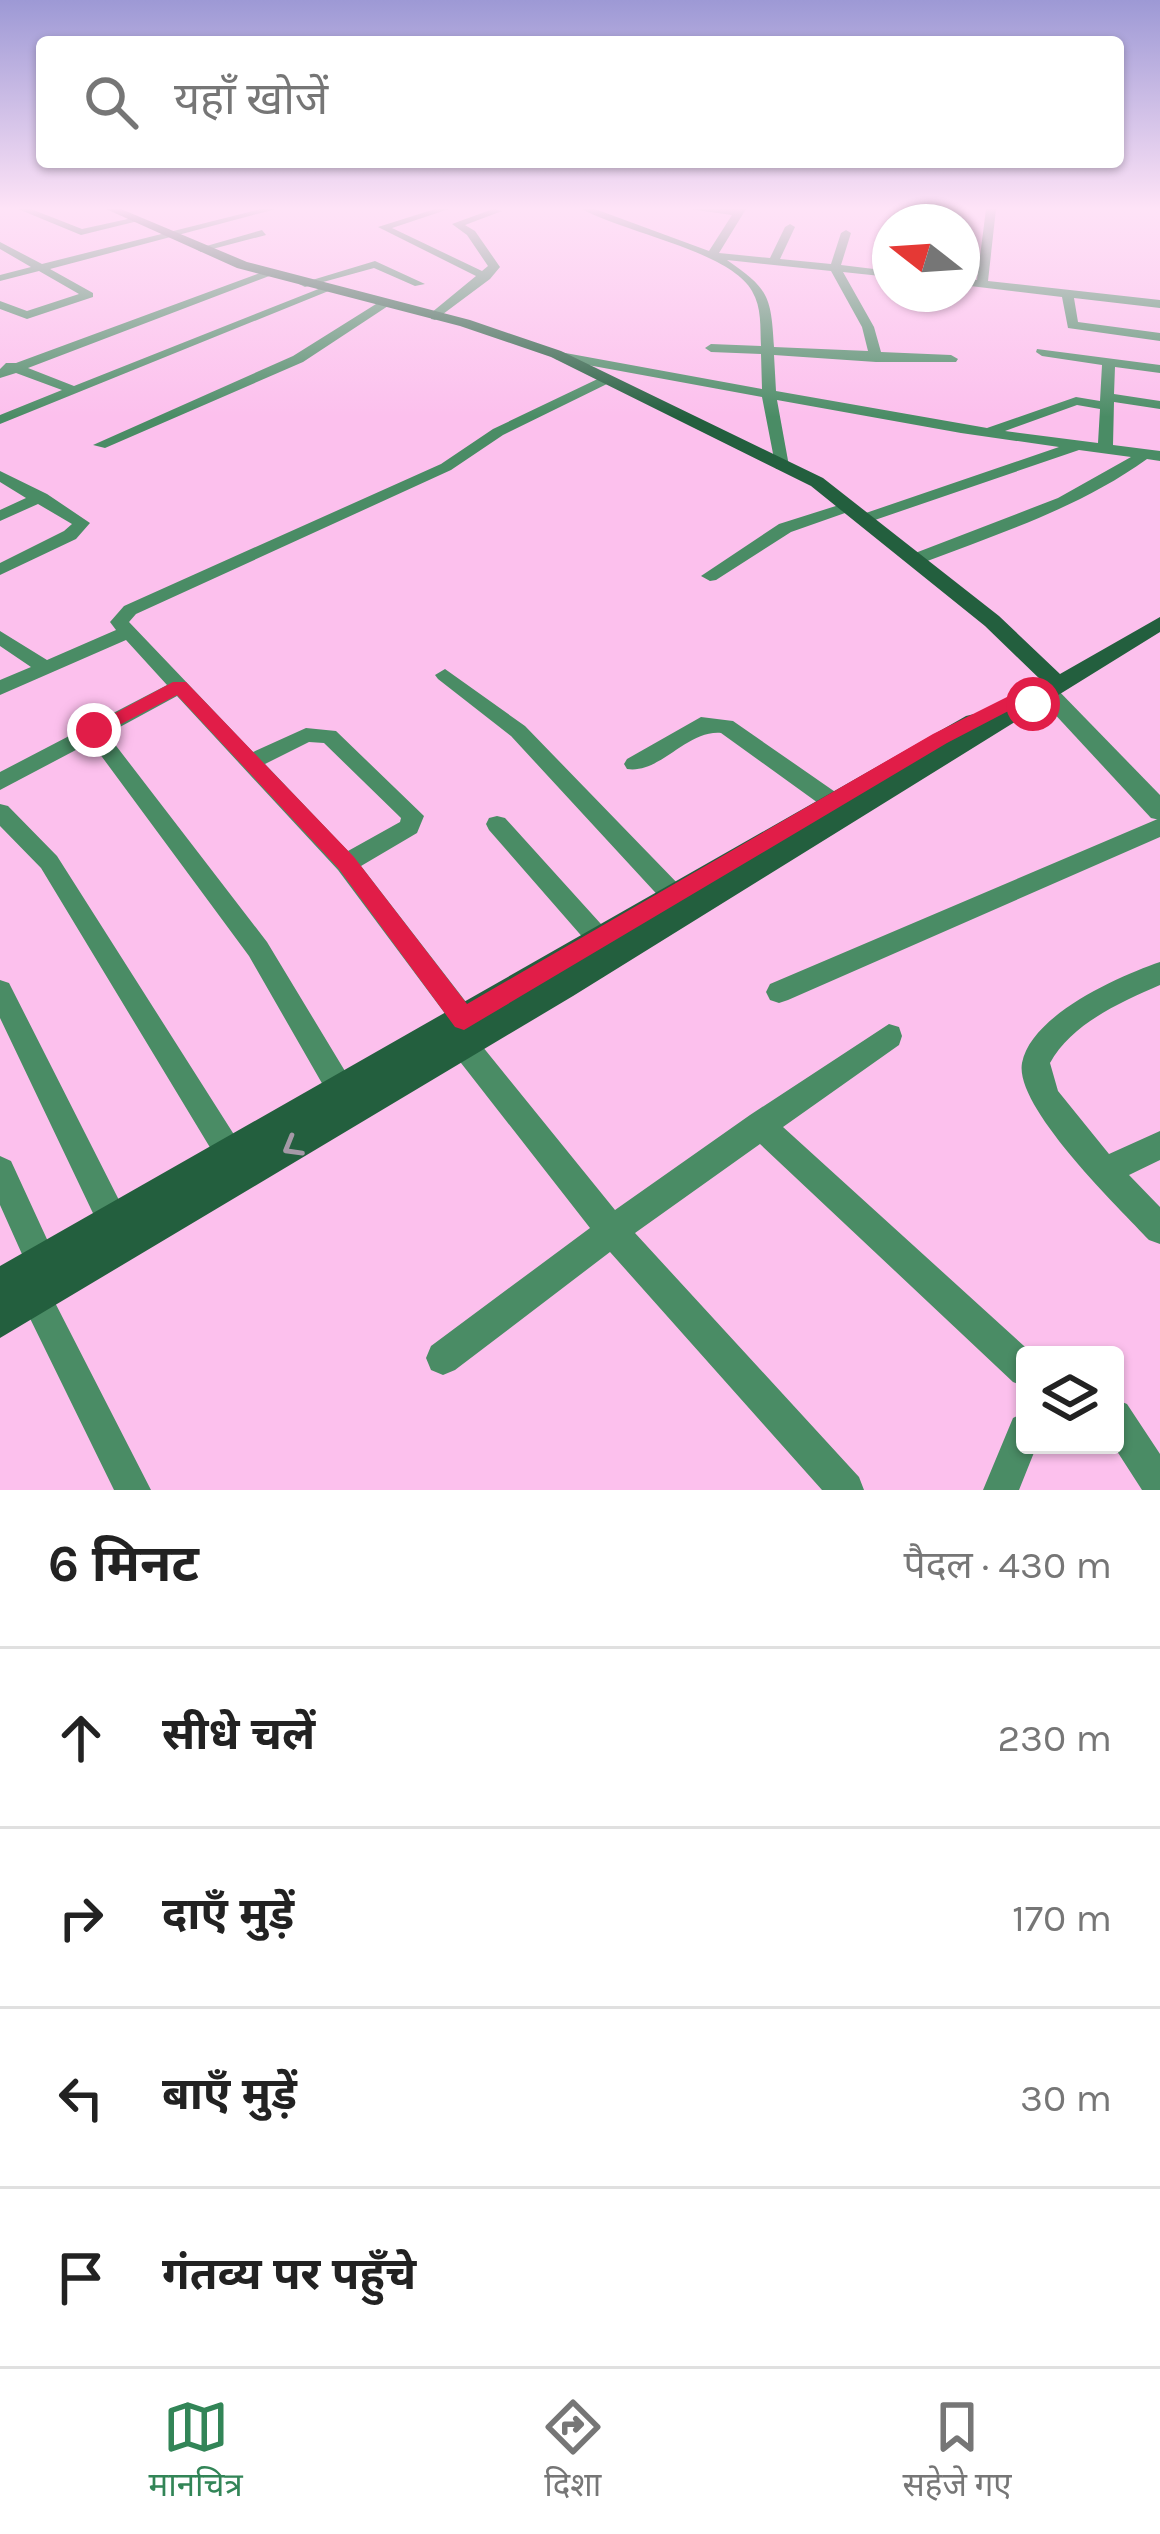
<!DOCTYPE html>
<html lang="hi">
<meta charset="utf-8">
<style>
body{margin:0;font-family:Karla,"Noto Sans Devanagari",sans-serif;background:#f2f2f2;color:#222}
.controls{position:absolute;right:36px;bottom:36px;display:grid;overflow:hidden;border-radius:12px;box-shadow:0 3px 9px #0004}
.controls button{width:108px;height:108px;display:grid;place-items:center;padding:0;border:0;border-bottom:3px solid #e0e0e0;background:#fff;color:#222;font:60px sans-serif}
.compass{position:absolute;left:872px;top:204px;width:108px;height:108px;border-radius:50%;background:#fff;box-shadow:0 3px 9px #0004;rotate:287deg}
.stop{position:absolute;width:36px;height:36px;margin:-27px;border:9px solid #e11d48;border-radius:50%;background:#fff}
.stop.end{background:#e11d48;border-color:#fff;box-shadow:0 3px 12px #0008}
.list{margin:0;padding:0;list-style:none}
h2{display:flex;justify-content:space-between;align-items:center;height:156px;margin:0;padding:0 48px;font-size:51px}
h2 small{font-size:39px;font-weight:400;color:#767676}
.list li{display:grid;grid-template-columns:78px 1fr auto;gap:36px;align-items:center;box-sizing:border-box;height:180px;padding:0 48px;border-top:3px solid #e0e0e0}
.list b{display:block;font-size:45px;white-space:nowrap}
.list em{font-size:39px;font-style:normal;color:#767676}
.icon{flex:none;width:66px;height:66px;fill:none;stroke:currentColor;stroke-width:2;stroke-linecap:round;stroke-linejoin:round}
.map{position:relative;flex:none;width:1160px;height:1490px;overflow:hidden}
.search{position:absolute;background:#fff;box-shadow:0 3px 9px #0004;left:36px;right:36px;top:36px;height:132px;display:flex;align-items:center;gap:30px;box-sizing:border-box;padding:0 42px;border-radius:12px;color:#767676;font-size:45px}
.sheet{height:876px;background:#fff}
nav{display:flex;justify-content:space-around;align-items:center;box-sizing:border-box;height:168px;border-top:3px solid #e0e0e0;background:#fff;font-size:33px;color:#767676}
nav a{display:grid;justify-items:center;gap:6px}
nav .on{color:#328557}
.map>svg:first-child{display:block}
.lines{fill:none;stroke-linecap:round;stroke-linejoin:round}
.minor{fill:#4a8c65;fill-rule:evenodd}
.tertiary{fill:#4a8c65;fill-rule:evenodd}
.secondary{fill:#235f3e;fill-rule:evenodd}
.oneway{stroke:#a599a7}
.route{fill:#e11d48}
</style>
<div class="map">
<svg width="1160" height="1490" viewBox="0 0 1160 1490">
<rect width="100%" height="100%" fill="#fcc0ed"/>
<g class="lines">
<path class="minor" d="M18,209H31L82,229L137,217L142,220L81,235Z
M261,209H276L50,269L93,293V297L27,319L0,309V301L27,311L79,294L39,271L0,281V275L31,267L0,249V242L42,264Z
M435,209H449L392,228L482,271L488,266L467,235L452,224L493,209L502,211L465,225L475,231L500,267L490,279L435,320L431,319V313L476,276L378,227Z
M582,209H595L709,251L732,215L689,209H746L719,253L770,258L785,227L790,224L795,227L780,259L831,264L841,233L846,230L851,233L841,265L874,269L884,238L890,235L885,270L890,271V277L843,272L874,327L881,352L951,355L958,359L956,362H876L774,355L776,391L987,428L1076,397L1100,401L1102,365L1042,356L1036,352L1037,349L1160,365V373L1115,367L1114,394L1160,401V409L1114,402L1113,445L1160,451V461L1147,459C1079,508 1000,533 922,563H910V555L1058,498L1131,457L1079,450L872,521H860V515L1059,447L961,433L777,400L789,466L776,469L762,397L555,359V353L560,352L762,389L761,354L711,352L705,348L711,344L761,346C760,327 762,308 752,291C730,251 622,232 582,209ZM727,260L831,271L862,327L868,351L774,347C771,296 769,289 727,260ZM1077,405L1100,409L1098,443L1005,431Z
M940,209H950L947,222H937Z
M986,209H996L988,281L1160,300V308L1074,298L1078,322L1160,333V341L1068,328L1062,297L962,285V279L977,280Z
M262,230L266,235L201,252L196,249Z
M375,261L425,284L415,286L374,268L305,287L299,284Z
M268,270L274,273L272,275L28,368L74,386L321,288L331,290L0,424V415L62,390L16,373L0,378V369L6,363H16Z
M384,299L390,303L388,306L303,362L105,448L93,445L293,356Z
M606,375L611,376V382L503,435L451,470L136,614L129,622L253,752L306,728L336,731L424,816L417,833L361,866L473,1011L477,1019L473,1027L464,1031L455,1027L338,870L177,696L107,734L267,942L351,1081L355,1090L351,1099L341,1103L331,1099L249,956L91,742L0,790V772L167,685L126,640L0,695V680L31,667L0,646V631L47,660L116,630L110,622L124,606L441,464L493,429ZM309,742L324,743L401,818L400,822L348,851L265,764Z
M0,471L47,494L90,523L76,539L0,575V563L64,531L72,524L38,504L0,521V510L26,498L0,482Z
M839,505L845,507V513L791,532L716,580L710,581L701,576L779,524Z
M445,669L525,726L683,889L686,896L683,903L674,906L665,903L511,736L438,679L435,675Z
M701,717L733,721L841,796L844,802L841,808H825L721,733C686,730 661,774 627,769L624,764L627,759Z
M0,804L8,806L57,856L240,1144L245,1154L240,1164L230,1168L220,1164L41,868L0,826Z
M497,816L505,818L610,934L614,941L610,948L601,951L592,948L489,830L486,824L489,818Z
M1160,818V837L788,1000L779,1003L770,1000L766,992L770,984Z
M1160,962V985C1121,1002 1071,1024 1050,1063L1058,1091L1109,1154L1160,1131V1160L1129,1175L1160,1207V1244L1149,1240C1119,1208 1014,1107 1022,1063C1031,1015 1119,976 1160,962Z
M0,980L9,983L123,1208L127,1219L123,1230L112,1234L101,1230L0,1018Z
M889,1024L899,1027L902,1036L899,1045L783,1127L1034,1355H1025V1387L1013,1382L760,1144L635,1233L859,1477L864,1490H822L610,1252L455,1370L443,1375L431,1370L426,1358L431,1346L590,1228L454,1054L450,1045L454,1036L464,1033L474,1036L615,1210L750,1115Z
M0,1156L11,1161L57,1261L52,1272L41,1277L30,1272L0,1205Z
M36,1282L47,1287L151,1490H114L20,1298L25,1287Z
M1115,1399L1127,1404L1160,1454V1490H1142L1113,1445Z
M1025,1412V1445H1037L1019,1490H983L1013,1418Z"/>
<path class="tertiary" d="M1045,683L1053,685L1160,795V820L1151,818L1037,695L1034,690Z"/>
<path class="secondary" d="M106,209H121L247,262L470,320L561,351L823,478L999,616L1060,674L1160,617V632L573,996L0,1338V1266L966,716L974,714L984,719L1044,683L985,626L811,486L551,357L460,326L237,268Z"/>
</g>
<defs><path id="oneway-chevron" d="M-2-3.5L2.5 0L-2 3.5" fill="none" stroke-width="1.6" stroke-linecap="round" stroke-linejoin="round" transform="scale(3)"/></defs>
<use class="oneway" href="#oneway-chevron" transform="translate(292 1147) rotate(150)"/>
<linearGradient id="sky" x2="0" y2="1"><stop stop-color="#9d99d5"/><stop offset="0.5" stop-color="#fee3f7"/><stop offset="1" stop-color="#fee3f7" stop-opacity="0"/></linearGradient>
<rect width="1160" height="417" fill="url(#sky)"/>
<path class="route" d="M173,682H186L354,857L467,1004L933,734L1017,692L1037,689L1047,695L1040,709H1027L1024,703L947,743L464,1030L455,1027L339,869L177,695L100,735H87L84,730Z"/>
</svg>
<div class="controls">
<button><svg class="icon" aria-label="layers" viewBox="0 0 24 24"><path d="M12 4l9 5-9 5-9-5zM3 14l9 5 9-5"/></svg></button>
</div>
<svg class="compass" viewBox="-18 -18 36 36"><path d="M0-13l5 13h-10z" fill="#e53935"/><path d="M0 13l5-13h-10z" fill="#767676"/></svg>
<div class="stop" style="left:1033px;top:704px"></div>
<div class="stop end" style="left:94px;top:730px"></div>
<div class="search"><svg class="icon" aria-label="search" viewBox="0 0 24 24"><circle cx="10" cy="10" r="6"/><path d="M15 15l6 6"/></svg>यहाँ खोजें</div>
</div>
<section class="sheet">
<h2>6 मिनट<small>पैदल · 430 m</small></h2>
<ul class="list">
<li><svg class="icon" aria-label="ahead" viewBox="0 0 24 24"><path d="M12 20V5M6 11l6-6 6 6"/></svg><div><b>सीधे चलें</b></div><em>230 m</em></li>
<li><svg class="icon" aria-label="right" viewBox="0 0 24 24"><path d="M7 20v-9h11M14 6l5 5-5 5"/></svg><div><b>दाएँ मुड़ें</b></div><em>170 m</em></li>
<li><svg class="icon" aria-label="left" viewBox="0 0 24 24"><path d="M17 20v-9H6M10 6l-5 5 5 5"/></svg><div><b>बाएँ मुड़ें</b></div><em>30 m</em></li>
<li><svg class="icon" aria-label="arrive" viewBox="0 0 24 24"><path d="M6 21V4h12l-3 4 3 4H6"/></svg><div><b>गंतव्य पर पहुँचे</b></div></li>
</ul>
</section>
<nav>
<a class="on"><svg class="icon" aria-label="map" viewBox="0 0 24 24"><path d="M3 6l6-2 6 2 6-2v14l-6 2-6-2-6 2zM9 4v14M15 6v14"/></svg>मानचित्र</a>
<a><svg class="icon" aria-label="directions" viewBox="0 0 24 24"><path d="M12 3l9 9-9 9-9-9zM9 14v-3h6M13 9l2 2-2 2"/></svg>दिशा</a>
<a><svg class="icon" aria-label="saved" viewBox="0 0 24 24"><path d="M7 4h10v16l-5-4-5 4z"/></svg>सहेजे गए</a>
</nav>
